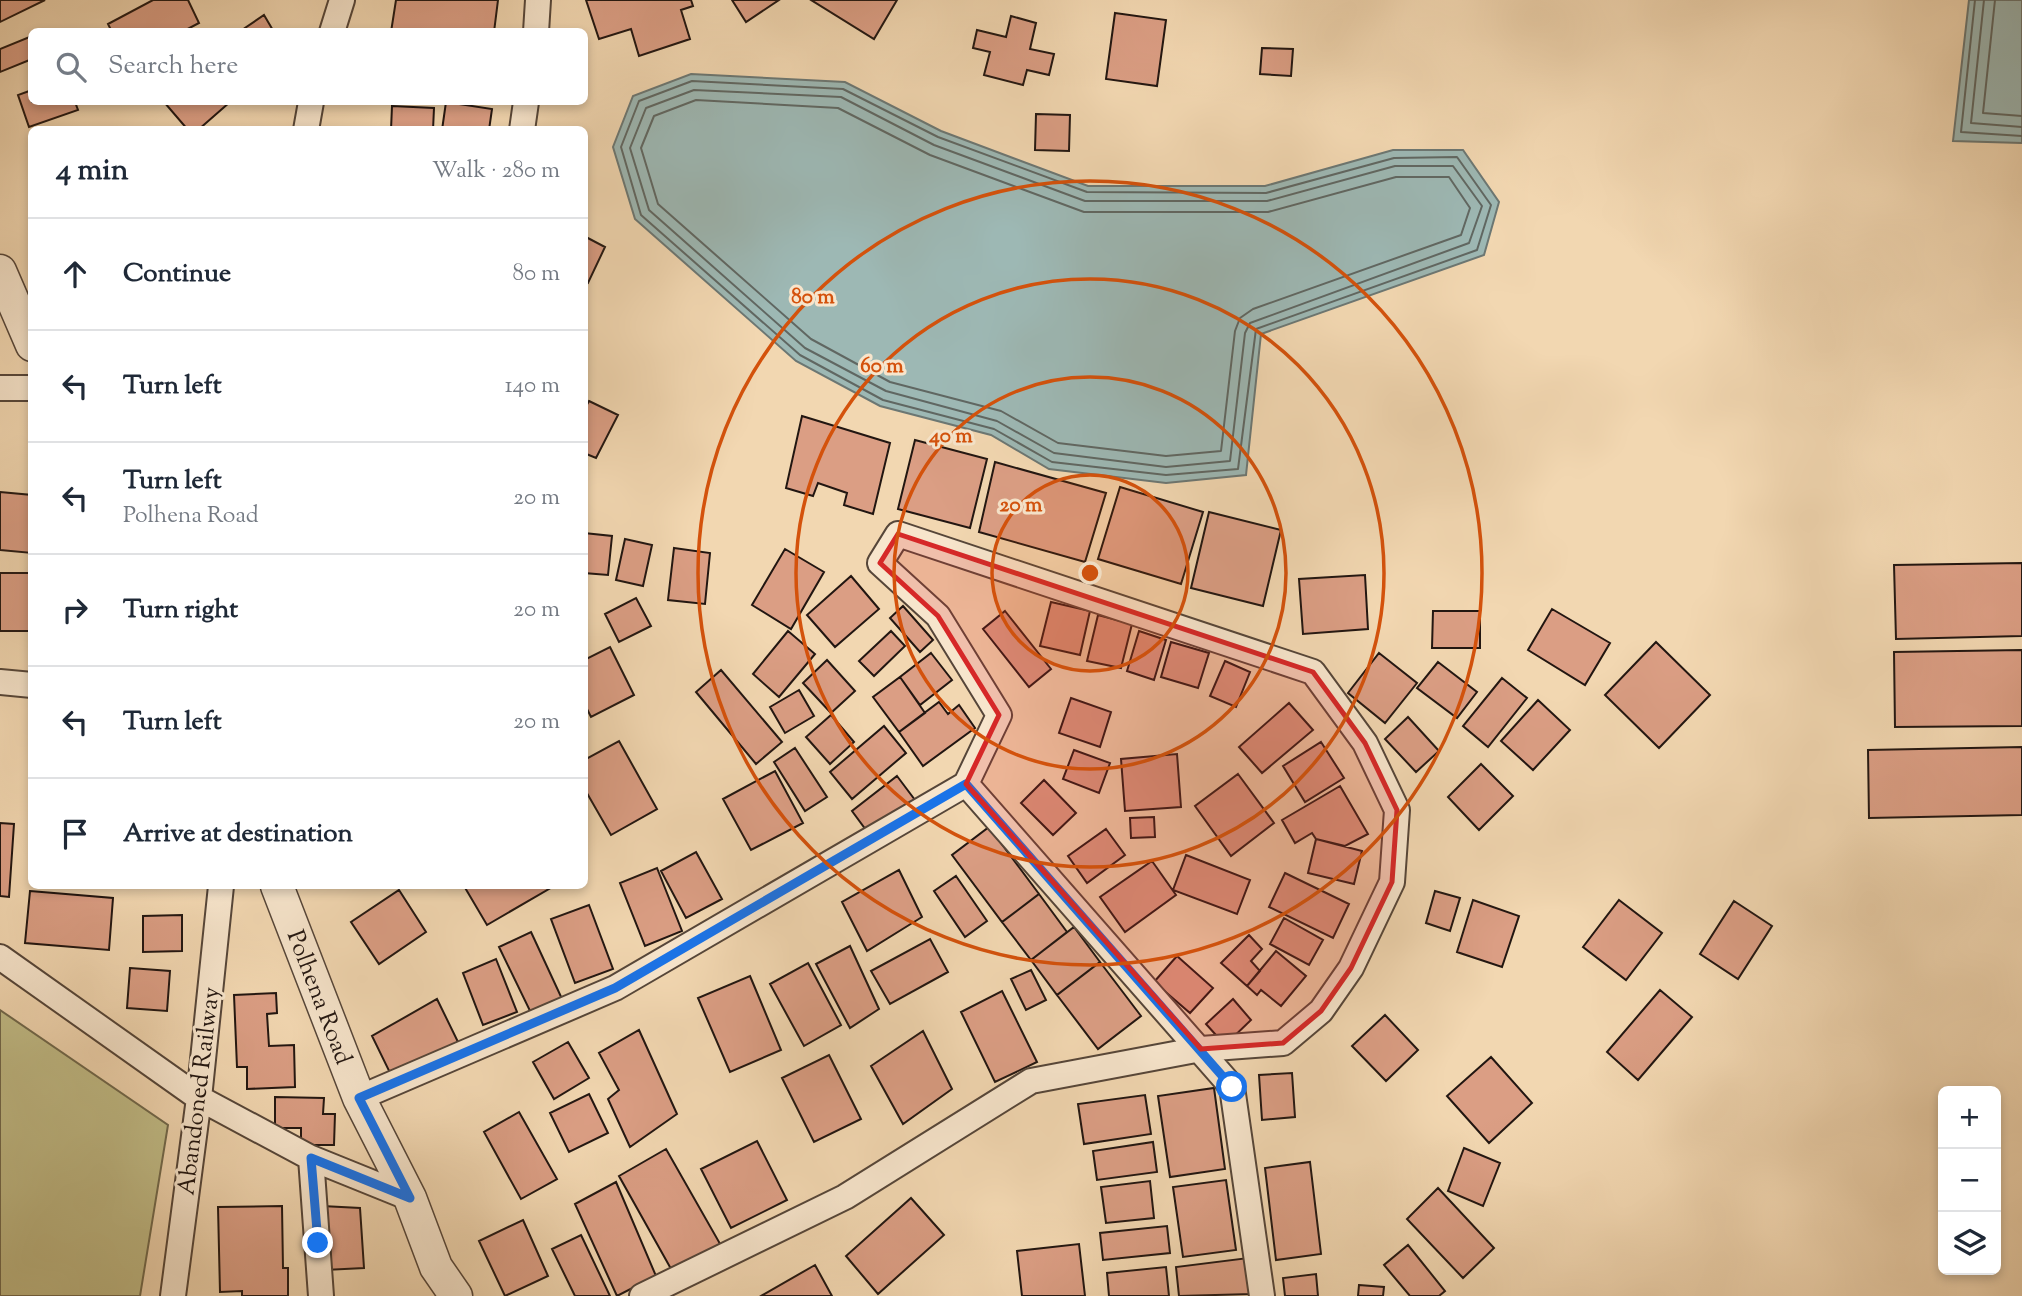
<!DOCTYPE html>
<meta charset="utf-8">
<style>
body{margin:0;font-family:"Sorts Mill Goudy",serif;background:#f6f6f7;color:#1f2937}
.controls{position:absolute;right:21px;bottom:21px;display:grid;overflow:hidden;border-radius:10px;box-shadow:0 4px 10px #0003}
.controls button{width:63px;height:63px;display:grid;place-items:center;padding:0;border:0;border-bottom:2px solid #e0e1e3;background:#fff;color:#1f2937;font:35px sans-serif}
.stop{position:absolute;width:21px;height:21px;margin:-16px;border:5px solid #1a73e8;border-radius:50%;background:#fff}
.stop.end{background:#1a73e8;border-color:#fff;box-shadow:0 2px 7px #0008}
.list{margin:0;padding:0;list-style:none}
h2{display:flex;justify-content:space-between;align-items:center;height:91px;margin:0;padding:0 28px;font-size:30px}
h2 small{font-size:23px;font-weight:400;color:#747a83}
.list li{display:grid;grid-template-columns:46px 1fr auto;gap:21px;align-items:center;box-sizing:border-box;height:112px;padding:0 28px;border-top:2px solid #e0e1e3}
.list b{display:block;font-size:26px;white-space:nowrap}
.list p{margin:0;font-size:23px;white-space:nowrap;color:#747a83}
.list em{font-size:23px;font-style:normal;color:#747a83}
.icon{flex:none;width:38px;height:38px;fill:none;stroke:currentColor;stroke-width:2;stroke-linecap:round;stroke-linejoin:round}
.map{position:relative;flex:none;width:2022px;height:1296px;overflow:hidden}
.search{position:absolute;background:#fff;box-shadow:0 4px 10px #0003;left:28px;top:28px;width:560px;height:77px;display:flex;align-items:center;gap:18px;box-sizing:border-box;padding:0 24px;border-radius:10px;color:#747a83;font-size:26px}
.panel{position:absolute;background:#fff;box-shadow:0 4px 10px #0003;left:28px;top:126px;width:560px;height:763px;border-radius:10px}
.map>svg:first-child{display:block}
.green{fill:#c1bc87;stroke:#72694c;stroke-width:2}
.water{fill:#9db8b4;stroke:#6c7773;stroke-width:2}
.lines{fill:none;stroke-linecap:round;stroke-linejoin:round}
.shore{stroke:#606762;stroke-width:2}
.building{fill:#db9e84;stroke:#221611;stroke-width:2}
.minor-casing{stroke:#564639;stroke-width:28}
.tertiary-casing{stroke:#564639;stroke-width:35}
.minor{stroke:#f7e5cc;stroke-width:24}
.tertiary{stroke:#f7e5cc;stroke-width:32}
.route{stroke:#1a73e8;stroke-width:9}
.marked{fill:#d62828;fill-opacity:0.2;stroke:#d62828;stroke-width:5;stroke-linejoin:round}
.ring{fill:none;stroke:#d4520c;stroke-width:3.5}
.labels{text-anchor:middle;stroke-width:6;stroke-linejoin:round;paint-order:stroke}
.street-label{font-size:24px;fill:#221611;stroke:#f7e5cc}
.centre{fill:#d4520c;stroke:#f7e5cc;stroke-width:3.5}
.ring-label{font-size:21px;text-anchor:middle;font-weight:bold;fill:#d4520c;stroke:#f7e5cc;stroke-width:6;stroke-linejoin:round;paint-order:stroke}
</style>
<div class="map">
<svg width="2022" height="1296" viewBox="0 0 2022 1296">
<rect width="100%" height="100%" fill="#f2d7b1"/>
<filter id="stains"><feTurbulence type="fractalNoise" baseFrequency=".00286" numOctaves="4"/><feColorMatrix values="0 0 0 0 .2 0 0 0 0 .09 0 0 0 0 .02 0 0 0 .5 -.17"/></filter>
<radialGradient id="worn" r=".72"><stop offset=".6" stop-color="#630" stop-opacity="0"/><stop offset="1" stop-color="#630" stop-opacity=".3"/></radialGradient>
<path class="green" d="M0,1010L168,1125L140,1296H0Z"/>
<path class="water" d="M1969,0H2022V143L1953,141Z
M691,74L845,82L941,131L1088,186H1265L1393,150H1463L1499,202L1484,255L1261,334L1246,475L1166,483L1049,469L991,435L880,406L796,361L635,219L613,147L633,96Z"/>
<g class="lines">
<path class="shore" d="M1975,0L1961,132L2022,136
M1984,0L1971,123L2022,127
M1995,0L1983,113L2022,116
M692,81L843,89L938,137L1087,192L1266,193L1394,158L1457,157L1491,205L1477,250L1256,329L1238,469L1166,475L1052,462L994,429L883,400L800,355L641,215L621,147L639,101Z
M694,90L841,97L934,145L1085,201H1267L1395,166H1453L1482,206L1469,243L1250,323L1245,333L1230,461L1166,467L1054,453L997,421L886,391L805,348L649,210L630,148L646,108Z
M696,100L838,108L930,155L1084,212H1268L1396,177H1449L1470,208L1461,235L1253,309L1240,318L1235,331L1221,451L1166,456L1058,443L1001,411L890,382L811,339L658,204L641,148L654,116Z"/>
</g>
<path class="building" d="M0,0H45L0,22Z
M153,0H188L199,23L182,32H112L108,24Z
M396,0H498L494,32H391Z
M586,0H691L693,6L681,10L690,39L639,56L631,29L599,39Z
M732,0H779L746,22Z
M811,0H897L874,39Z
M1115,13L1166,20L1157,86L1106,79Z
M264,15L274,32H239Z
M1011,16L1036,23L1030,49L1054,54L1049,75L1027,70L1023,85L984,75L990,52L973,48L977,30L1006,37Z
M32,36V59L0,72V49Z
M1262,48L1293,49L1291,76L1260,74Z
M32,90V102H75L78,110L29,127L18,95Z
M164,102H230L198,130H188Z
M446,102L492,109L489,130H442Z
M392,106L434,108L433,130H391Z
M1036,114L1070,115L1069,151L1035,150Z
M584,236L605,247L588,283L584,281Z
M589,401L618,415L596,458L584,453V410Z
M802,416L890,443L873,514L844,505L847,493L818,483L813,496L786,488Z
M915,440L987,459L970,528L898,509Z
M995,462L1106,493L1085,562L979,532Z
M1120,487L1203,512L1181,584L1098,559Z
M0,492L32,495V553L0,550Z
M1209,512L1281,530L1263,606L1191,588Z
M584,533L612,536L608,575L584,573Z
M625,539L652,545L643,586L616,580Z
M674,548L710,553L705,604L668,600Z
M785,549L824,572L791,629L752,605Z
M2022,563V636L1896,639L1894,565Z
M0,573H32V631H0Z
M1365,575L1368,629L1303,634L1299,579Z
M851,576L879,609L835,647L807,615Z
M636,598L651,626L619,642L605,614Z
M1051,602L1090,611L1080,655L1040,646Z
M903,606L933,640L920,652L890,618Z
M1552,609L1610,643L1585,685L1528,650Z
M1005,611L1051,669L1029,687L983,629Z
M1433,611H1480V648H1432Z
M1098,615L1132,624L1121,668L1087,661Z
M788,631L815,654L779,697L753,674Z
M891,631L905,646L874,676L859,661Z
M1139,631L1166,640L1154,680L1127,671Z
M1171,642L1209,653L1198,688L1161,677Z
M1656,642L1710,695L1659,748L1605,695Z
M610,647L634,695L591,717L584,703V660Z
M2022,650V726L1895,727L1894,652Z
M931,653L952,680L920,705L900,677Z
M1379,653L1417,683L1385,723L1348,693Z
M827,660L855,691L831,713L803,683Z
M1225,661L1250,672L1236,707L1210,696Z
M1438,662L1477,692L1457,718L1417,688Z
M721,670L782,742L756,764L696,692Z
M900,677L925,713L899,732L873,697Z
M1502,678L1527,698L1488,747L1463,726Z
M799,690L814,716L785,733L770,707Z
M1071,698L1111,712L1100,747L1059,733Z
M1538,700L1570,730L1533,770L1501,741Z
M939,702L948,714L959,705L975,728L923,766L899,732Z
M1289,703L1313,730L1262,773L1239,747Z
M831,715L854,742L830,764L806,737Z
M1408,717L1439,751L1416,772L1385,739Z
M884,726L906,753L852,799L830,772Z
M619,741L657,809L611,835L584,788V760Z
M1321,742L1344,778L1305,802L1283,766Z
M2022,747V815L1869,818L1868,750Z
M795,748L827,797L805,811L774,762Z
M1074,750L1110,763L1099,793L1063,779Z
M1177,754L1181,807L1125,811L1121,759Z
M1481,764L1513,796L1479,830L1448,797Z
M775,771L803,823L751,850L723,799Z
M1238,774L1274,823L1231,856L1195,806Z
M897,776L915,800L869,834L852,811Z
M1044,780L1076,813L1053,835L1021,803Z
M1340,786L1368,834L1345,846L1316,839L1312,833L1295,843L1282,820Z
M1154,817L1155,837L1131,838L1130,818Z
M0,823L14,824L9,897L0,896Z
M989,827L1039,894L1002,922L952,855Z
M1106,829L1125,855L1087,883L1068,856Z
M1316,839L1362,851L1354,884L1308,873Z
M696,852L722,899L686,918L661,871Z
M1186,855L1250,880L1237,914L1173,890Z
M1152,861L1176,895L1125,932L1100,897Z
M657,868L682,931L645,946L620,883Z
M899,870L922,917L867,951L842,902Z
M1285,873L1349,904L1333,938L1269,907Z
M956,876L987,921L965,937L934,891Z
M464,886H554L487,925Z
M399,890L426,932L379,964L351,922Z
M30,891L113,898L109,950L25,943Z
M1435,891L1460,898L1450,931L1426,923Z
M1039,894L1067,932L1031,960L1002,922Z
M1473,900L1519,916L1502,967L1457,952Z
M1619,900L1662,933L1626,980L1583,947Z
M1734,901L1772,926L1738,979L1700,954Z
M589,905L613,969L575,983L551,919Z
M182,915V951L143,952V916Z
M1284,918L1323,940L1309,965L1270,944Z
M1074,927L1100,962L1057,995L1031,960Z
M531,932L563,1001L532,1015L499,947Z
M1249,935L1262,949L1251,961L1260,971L1247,986L1221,963Z
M930,939L948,972L890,1004L871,971Z
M850,946L879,1009L850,1028L816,964Z
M1276,951L1306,976L1281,1006L1261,990L1257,995L1247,986Z
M1177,956L1213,988L1190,1013L1154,982Z
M496,959L517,1012L483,1025L463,973Z
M1100,962L1141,1016L1098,1049L1057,995Z
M808,963L841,1025L804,1046L770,984Z
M130,968L170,971L167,1011L127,1008Z
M1031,970L1046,1000L1026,1010L1011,979Z
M750,976L781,1050L730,1072L698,998Z
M1660,990L1692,1017L1638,1080L1607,1052Z
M1002,991L1037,1062L995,1082L961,1012Z
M276,993L277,1013L267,1014L269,1046L294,1045L295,1087L247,1089V1067H237L234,995Z
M437,999L460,1046L394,1081L372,1036Z
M1233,999L1251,1020L1225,1045L1206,1024Z
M1385,1015L1418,1050L1386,1081L1352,1046Z
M639,1030L677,1114L630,1147L608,1099L619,1090L599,1053Z
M923,1031L952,1089L903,1124L871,1066Z
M568,1042L589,1078L554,1099L533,1062Z
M829,1055L861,1119L814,1142L782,1078Z
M1491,1057L1532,1103L1489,1143L1447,1096Z
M1292,1073L1295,1117L1262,1120L1259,1075Z
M1214,1088L1225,1169L1170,1177L1158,1096Z
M589,1094L608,1133L569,1152L550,1113Z
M1145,1095L1151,1134L1084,1144L1078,1104Z
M275,1097L324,1098L323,1114H335L334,1145H301V1128H275Z
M519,1112L557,1179L521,1199L484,1132Z
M757,1141L787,1200L731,1228L701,1169Z
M1153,1142L1157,1172L1097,1180L1093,1151Z
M1464,1148L1500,1163L1483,1206L1448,1191Z
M666,1149L723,1249L675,1276L619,1176Z
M1310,1162L1321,1254L1276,1260L1265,1168Z
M1226,1180L1236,1250L1183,1257L1173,1187Z
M1150,1181L1154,1218L1106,1223L1101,1187Z
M616,1182L656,1276L617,1296L575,1204Z
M1438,1188L1494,1248L1463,1278L1407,1219Z
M911,1198L944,1235L878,1294L846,1256Z
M282,1206L283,1268H288V1296H242V1291L220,1292L218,1207Z
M322,1206L360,1208L364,1268L325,1270Z
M523,1220L548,1276L505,1296L479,1241Z
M1167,1226L1170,1253L1103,1260L1100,1233Z
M581,1235L610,1296H575L552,1249Z
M1079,1244L1085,1296H1022L1017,1251Z
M1408,1245L1445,1291L1439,1296H1410L1384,1265Z
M1248,1258L1252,1294L1179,1296L1176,1267Z
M815,1265L832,1296H761Z
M1166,1267L1169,1296H1109L1107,1273Z
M1316,1274L1318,1296H1285L1283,1278Z
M1359,1285L1384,1287L1383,1296H1358Z"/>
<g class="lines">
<defs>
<path id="minor" d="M332,32L342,0
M536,32L538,0
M306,130L311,102
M522,130L526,102
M0,388H32
M0,682L32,685
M966,784L1232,1087L1262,1296
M0,957L199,1098L311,1158L410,1198
M359,1098L615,988L966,784L999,715L938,616L880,563L898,534L1313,672L1365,743L1397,810L1392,882L1351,968L1321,1011L1283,1043L1201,1049L1031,1081L845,1197L642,1296
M311,1158L321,1296
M173,1296L199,1098L221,886"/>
<path id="tertiary" d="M0,271L32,345
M277,886L359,1098L410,1198L436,1267L456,1296"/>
</defs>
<use href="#minor" class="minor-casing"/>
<use href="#tertiary" class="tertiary-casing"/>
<use href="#minor" class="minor"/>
<use href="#tertiary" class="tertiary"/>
</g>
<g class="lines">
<path class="route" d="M318,1243L311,1158L410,1198L359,1098L615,988L966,784L1232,1087"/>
</g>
<path class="marked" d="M898,534L1313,672L1365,743L1397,810L1392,882L1351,968L1321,1011L1283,1043L1201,1049L966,784L999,715L938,616L880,563Z"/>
<circle cx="1090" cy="573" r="98" fill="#d4520c" fill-opacity=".12"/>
<g class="ring">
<circle cx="1090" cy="573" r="98"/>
<circle cx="1090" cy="573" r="196"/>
<circle cx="1090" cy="573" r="294"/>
<circle cx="1090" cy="573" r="392"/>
</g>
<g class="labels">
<g class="street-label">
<text transform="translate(320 997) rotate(69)" y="8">Polhena Road</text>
<text transform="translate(198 1091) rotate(-83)" y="8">Abandoned Railway</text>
</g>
</g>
<circle cx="1090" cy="573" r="10" class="centre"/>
<g class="ring-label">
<text x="813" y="303">80 m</text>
<text x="882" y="372">60 m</text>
<text x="951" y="442">40 m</text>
<text x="1021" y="511">20 m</text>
</g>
<rect width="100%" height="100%" filter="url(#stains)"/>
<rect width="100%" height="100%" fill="url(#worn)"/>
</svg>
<div class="controls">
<button>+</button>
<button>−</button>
<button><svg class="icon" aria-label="layers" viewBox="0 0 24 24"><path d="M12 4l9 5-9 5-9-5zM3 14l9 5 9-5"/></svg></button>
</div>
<div class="stop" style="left:1232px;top:1087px"></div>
<div class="stop end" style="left:318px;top:1243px"></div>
<div class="search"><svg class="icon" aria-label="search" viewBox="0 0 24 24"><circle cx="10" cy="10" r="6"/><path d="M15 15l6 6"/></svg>Search here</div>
<section class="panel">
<h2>4 min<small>Walk · 280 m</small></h2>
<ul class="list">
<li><svg class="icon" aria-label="ahead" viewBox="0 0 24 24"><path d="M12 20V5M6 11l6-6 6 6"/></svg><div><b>Continue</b></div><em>80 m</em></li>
<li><svg class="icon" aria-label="left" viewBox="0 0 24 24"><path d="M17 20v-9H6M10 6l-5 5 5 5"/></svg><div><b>Turn left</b></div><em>140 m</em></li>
<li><svg class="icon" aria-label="left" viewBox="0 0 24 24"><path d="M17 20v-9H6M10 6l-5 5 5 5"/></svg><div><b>Turn left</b><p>Polhena Road</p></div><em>20 m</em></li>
<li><svg class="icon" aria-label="right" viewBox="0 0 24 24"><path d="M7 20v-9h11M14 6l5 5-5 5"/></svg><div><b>Turn right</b></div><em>20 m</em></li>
<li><svg class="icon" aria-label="left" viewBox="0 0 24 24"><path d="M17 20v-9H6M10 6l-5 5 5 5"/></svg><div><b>Turn left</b></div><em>20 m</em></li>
<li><svg class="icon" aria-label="arrive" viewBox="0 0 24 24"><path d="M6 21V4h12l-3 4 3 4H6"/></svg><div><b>Arrive at destination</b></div></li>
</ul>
</section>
</div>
